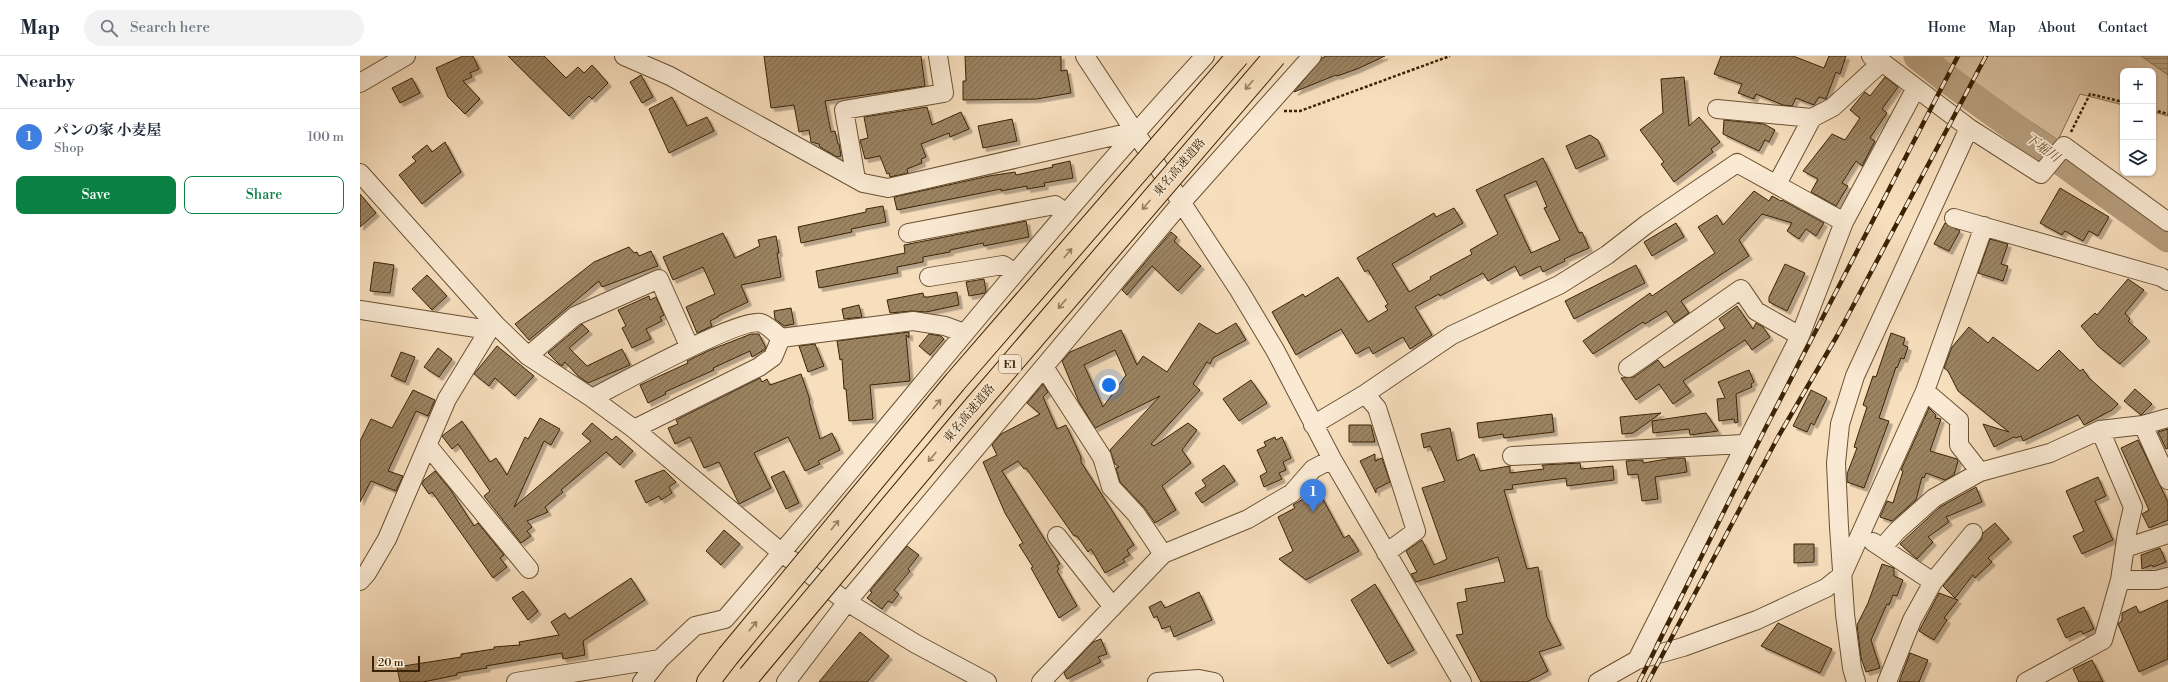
<!DOCTYPE html>
<meta charset="utf-8">
<style>
body{margin:0;font-family:"Libre Bodoni","Noto Serif JP",serif;background:#f2f2f3;color:#1f2937}
.controls{position:absolute;right:12px;top:12px;display:grid;overflow:hidden;border-radius:8px;box-shadow:0 1px 3px #0004}
.controls button{width:36px;height:36px;display:grid;place-items:center;padding:0;border:0;border-bottom:1px solid #e0e1e3;background:#fff;color:#1f2937;font:20px sans-serif}
.scale{position:absolute;left:12px;bottom:10px;width:48px;box-sizing:border-box;padding-left:4px;border:2px solid #3a2304;border-top:0;font-size:11px;line-height:14px;white-space:nowrap;color:#3a2304;-webkit-text-stroke:3px #faead4;paint-order:stroke}
.you{position:absolute;left:749px;top:329px;width:14px;height:14px;margin:-10px;border:3px solid #fff;border-radius:50%;background:#1a73e8;box-shadow:0 0 0 6px #1a73e833}
.badge{display:grid;place-items:center;width:26px;height:26px;border-radius:50%;background:#0b8043;color:#fff;font-size:13px;font-weight:700}
.pin{position:absolute;translate:-50% -33px;filter:drop-shadow(0 1px 2px #0008)}
.pin::after{content:'';position:absolute;top:21px;width:14px;height:12px;background:inherit;clip-path:polygon(0 0,100% 0,50% 100%)}
.list{margin:0;padding:0;list-style:none}
h2{display:flex;justify-content:space-between;align-items:center;height:52px;margin:0;padding:0 16px;font-size:17px}
h2 small{font-size:13px;font-weight:400;color:#747a83}
.list li{display:grid;grid-template-columns:26px 1fr auto;gap:12px;align-items:center;box-sizing:border-box;height:56px;padding:0 16px;border-top:1px solid #e0e1e3}
.list b{display:block;font-size:15px;white-space:nowrap}
.list p{margin:0;font-size:13px;white-space:nowrap;color:#747a83}
.list em{font-size:13px;font-style:normal;color:#747a83}
.actions{display:flex;gap:8px;padding:12px 16px}
.actions a{flex:1;padding:9px 0;border:1px solid #0b8043;border-radius:8px;text-align:center;font-size:14px;color:#0b8043}
.actions .main{background:#0b8043;color:#fff}
.icon{flex:none;width:22px;height:22px;fill:none;stroke:currentColor;stroke-width:2;stroke-linecap:round;stroke-linejoin:round}
.map{position:relative;flex:none;width:1808px;height:626px;overflow:hidden}
header{display:flex;align-items:center;gap:24px;box-sizing:border-box;height:56px;padding:0 20px;background:#fff;border-bottom:1px solid #e0e1e3}
header strong{font-size:19px}
nav{display:flex;gap:22px;margin-inline-start:auto;font-size:14px}
.search{width:280px;height:36px;background:#f2f2f3;display:flex;align-items:center;gap:10px;box-sizing:border-box;padding:0 14px;border-radius:22px;color:#747a83;font-size:15px}
main{display:flex}
aside{flex:1;background:#fff}
.map>svg:first-child{display:block}
.green{fill:#d7be9e;stroke:#887051}
.water{fill:url(#water-rules);stroke:#856d4d}
.lines{fill:none;stroke-linecap:round;stroke-linejoin:round}
.river{stroke:#b79e7e;stroke-width:29}
.building{fill:url(#building-hatch);stroke:#3a2304;fill-rule:evenodd;filter:url(#shadow)}
.minor-casing{stroke:#695232;stroke-width:20}
.highway-casing{stroke:#3a2304;stroke-width:24}
.path{stroke:#3a2304;stroke-width:2.5;stroke-dasharray:3 2;stroke-linecap:butt}
.minor{stroke:#faead4;stroke-width:18}
.highway{stroke:#f7debd;stroke-width:22}
.rail-casing{stroke:#3a2304;stroke-width:4.5}
.rail{stroke:#faead4;stroke-width:3;stroke-dasharray:9;stroke-linecap:butt}
.highway-bridge-casing{stroke:#3a2304;stroke-width:24;stroke-linecap:butt}
.highway-bridge{stroke:#f7debd;stroke-width:22}
.oneway{stroke:#988060}
.labels{text-anchor:middle;stroke-width:3.5;stroke-linejoin:round;paint-order:stroke}
.shield{fill:#faead4;stroke:#745f42;stroke-width:1}
.shield-label{font-size:11px;font-weight:bold;fill:#3a2304}
.street-label{font-size:12px;fill:#3a2304;stroke:#faead4}
.water-label{font-size:13px;font-style:italic;fill:#664e2f;stroke:#faead4}
</style>
<header>
<strong>Map</strong>
<div class="search"><svg class="icon" aria-label="search" viewBox="0 0 24 24"><circle cx="10" cy="10" r="6"/><path d="M15 15l6 6"/></svg>Search here</div>
<nav><a>Home</a><a>Map</a><a>About</a><a>Contact</a></nav>
</header>
<main>
<aside>
<h2>Nearby<small></small></h2>
<ul class="list">
<li><span class="badge" style="background:#3f7fe0">1</span><div><b>パンの家 小麦屋</b><p>Shop</p></div><em>100 m</em></li>
</ul>
<div class="actions"><a class="main">Save</a><a>Share</a></div>
</aside>
<div class="map">
<svg width="1808" height="626" viewBox="0 0 1808 626">
<defs>
<pattern id="water-rules" width="6" height="5" patternUnits="userSpaceOnUse"><rect width="6" height="5" fill="#b79e7e"/><path d="M0 2.5h6" fill="none" stroke="#968065"/></pattern>
<pattern id="building-hatch" width="6" height="6" patternUnits="userSpaceOnUse"><rect width="6" height="6" fill="#9c8464"/><path d="M-1 1l2-2M0 6l6-6M5 7l2-2" fill="none" stroke="#806c50"/></pattern>
<filter id="shadow"><feDropShadow dx="3.5" dy="3.5" stdDeviation="0" flood-color="#0004"/></filter>
</defs>
<rect width="100%" height="100%" fill="#f7debd"/>
<filter id="stains"><feTurbulence type="fractalNoise" baseFrequency=".005" numOctaves="4"/><feColorMatrix values="0 0 0 0 .2 0 0 0 0 .09 0 0 0 0 .02 0 0 0 .5 -.17"/></filter>
<radialGradient id="worn" r=".72"><stop offset=".6" stop-color="#630" stop-opacity="0"/><stop offset="1" stop-color="#630" stop-opacity=".3"/></radialGradient>
<path class="green" d="M1573,0H1782L1808,17V60L1793,56V15H1763V49L1720,38L1698,84Z"/>
<path class="water" d="M1781,0H1808V19Z"/>
<g class="lines">
<path class="river" d="M1558,0L1583,20L1808,182"/>
</g>
<path class="building" d="M103,0H113L119,13L110,17L112,21L103,25L120,43L105,58L88,41L76,12Z
M148,0H184L206,22L218,11L224,17L232,9L248,27L232,43L229,40L209,60Z
M404,0H561L565,30L465,45L471,76L475,75L478,88H479L481,100L477,101L460,91L459,88L451,86L449,74L439,76L434,49L411,52Z
M605,0H701V15L707,14L711,37L677,43L603,44V25H606Z
M966,0H1025L997,13L977,20L976,19L934,36L962,2Z
M1361,0H1433L1464,12L1469,0H1486L1480,18L1476,16L1466,43L1459,41L1454,49L1436,42L1432,50L1423,49L1396,38L1394,43L1378,37L1382,28L1354,18Z
M281,19L293,41L282,47L270,26Z
M1324,21L1329,70L1339,61L1360,86L1351,93L1353,96L1314,126L1301,108L1304,106L1280,74L1303,57L1301,23Z
M1525,21L1538,31L1522,53L1527,57L1510,82L1515,85L1502,110L1496,105L1482,127L1488,130L1476,150L1451,136L1458,123L1443,115L1472,78L1485,84L1500,62L1490,54L1505,36L1510,40Z
M52,22L60,37L40,47L32,32Z
M312,41L327,70L347,61L354,75L309,97L289,53Z
M567,51L572,69L601,56L609,73L590,81L589,77L561,88L566,101L561,103L562,107L547,113L548,117L530,121L529,117L527,118L520,100L505,103L500,84L508,82L504,61Z
M652,63L657,85L623,92L618,70Z
M1364,64L1404,68L1415,74L1409,86L1405,84L1399,95L1363,78Z
M1230,79L1238,84L1245,100L1216,113L1206,90Z
M85,86L101,116L62,148L39,119L56,105L52,101L67,89L72,96Z
M1183,102L1219,177L1222,176L1229,192L1204,203L1205,205L1183,216L1180,210L1160,220L1155,210L1128,225L1123,217L1080,240L1079,238L1055,251L1072,279L1050,293L1043,281L1013,298L1009,291L996,298L981,273L936,299L912,256L943,238L945,241L978,221L1008,266L1028,254L1025,250L1028,248L1008,214L1005,216L997,202L1074,157L1076,161L1094,152L1103,167L1032,208L1049,236L1071,223L1070,221L1112,198L1110,194L1138,178L1116,134ZM1176,125L1187,151L1184,152L1200,184L1171,197L1144,139Z
M710,105L713,122L684,127L685,130L667,133V130L641,135V133L537,154L534,141L629,120L655,116L656,119L693,111L692,109Z
M1700,132L1749,161L1738,180L1729,175L1723,185L1705,175L1702,179L1680,167Z
M1394,135L1409,145L1412,140L1421,145L1422,144L1464,167L1456,180L1446,173L1439,183L1427,175L1432,167L1402,158L1379,184L1389,200L1321,245L1329,257L1314,267L1306,255L1285,268L1283,266L1233,298L1223,285L1290,237L1292,240L1355,197L1338,171L1357,159L1363,169Z
M0,138L16,157L0,171Z
M523,150L526,166L491,173L492,176L441,187L438,171L506,156V153Z
M666,165L669,181L624,190L623,187L590,194V196L563,201V206L537,211L538,217L459,232L456,215L545,197L544,189Z
M1316,167L1324,181L1292,200L1284,186Z
M1585,167L1600,175L1589,195L1574,188Z
M811,176L817,181L814,185L841,210L818,235L792,210L767,239L762,234Z
M363,177L375,202L400,190L398,184L416,180L419,197H417L421,221L381,229L388,246L358,260V261L350,265L352,270L337,277L326,251L355,238L343,211L313,224L303,201Z
M1630,183L1648,188L1641,208L1648,210L1643,225L1618,217Z
M269,191L274,197L277,196L279,200L291,195L298,210L242,231L239,225L169,284L155,268L234,206Z
M14,206L34,209L30,237L10,235Z
M1425,208L1445,217L1427,255L1409,246V241Z
M1276,209L1285,227L1214,263L1205,245Z
M67,219L87,240L72,254L52,233Z
M624,223L626,235L625,237L609,240L606,226Z
M1768,223L1784,234L1765,257L1770,263L1768,265L1787,282L1760,308L1738,290L1721,270L1735,257L1737,259Z
M597,236L599,249L566,256L552,255L530,257L527,244L563,237L564,241H568Z
M289,240L290,244L296,241L304,259L300,261L302,265L286,273L291,283L272,292L262,272L266,270L258,254Z
M499,249L502,261L484,263L482,253Z
M1377,250L1393,273L1396,267L1403,271L1410,281L1392,294L1385,284L1323,325L1331,336L1313,348L1299,328L1276,344L1261,322L1274,321L1298,304L1304,312L1365,272L1359,263Z
M431,252L434,268L424,270L415,263L414,255Z
M839,267L857,278L876,267L886,284L853,302L850,308L847,306L833,328L840,334L791,388L794,390L828,367L837,374L822,394L831,407L802,430L816,454L795,467L784,451L760,426L756,412L759,411L755,408L750,394L800,340L735,372L719,346L702,305L710,296L761,274L777,309L783,300L807,316ZM755,294L766,319L743,351L724,309Z
M222,268L229,275L209,292L227,310L262,293L270,309L228,327L218,320L205,306L202,310L198,307L188,297Z
M1609,271L1628,287L1633,281L1678,315L1699,294L1720,315L1723,313L1729,322L1758,348L1752,354L1724,369L1718,359L1663,385L1661,380L1656,382L1654,381L1634,391L1623,368L1649,376L1598,335L1588,315L1584,312L1592,291Z
M549,276V282L546,279L550,325L510,329L513,363L489,365L486,333H484L482,303L480,304L477,285Z
M1531,277L1545,282L1543,289L1548,291L1544,303L1541,302L1537,312L1536,311L1519,362L1529,365L1504,432L1487,426V418L1497,392L1494,391L1507,351L1503,349L1513,320L1516,321Z
M391,278H399L406,292L404,294L392,301L390,295L353,312L354,314L305,336L306,338L288,347L280,329L328,307L327,305L350,294Z
M569,278L581,280L584,283L570,299L559,290Z
M455,288L464,310L448,316L439,290Z
M137,290L174,320L155,340L135,322L129,330L114,318Z
M78,292L92,303L79,321L64,311Z
M41,296L55,301L45,326L31,320Z
M1389,314L1394,326L1391,328L1392,331L1376,338L1378,366L1375,367L1374,363L1359,365L1357,343L1365,342L1358,326Z
M441,318L450,344L449,345L460,383L472,377L480,394L458,405L460,408L445,415L428,381L394,397L411,432L379,448L359,406L344,412L330,381L315,388L308,372L318,368L316,364L400,322L402,326L407,323L410,329Z
M891,324L907,347L879,365L863,343Z
M683,328L688,336L683,341L697,373L706,369L721,401V406L774,489L767,494L770,499L763,503L765,506L745,517L731,493L728,496L717,480H714L666,412L664,413L658,405L642,415L700,508L697,510L699,513L697,515L717,550L699,562L671,512L673,511L659,489L663,487L645,457L623,406L637,399L632,389L641,378L680,358L667,347Z
M1775,333L1792,348L1781,359L1764,345Z
M53,334L75,344L68,360L56,355L28,415L43,420L36,435L11,425L0,446V385L11,363L32,372Z
M1451,334L1467,342L1454,369L1451,367L1447,376L1433,370Z
M1569,352L1576,359L1575,362L1581,363L1570,395L1597,403L1598,405L1594,419L1585,424L1566,417L1564,422L1562,421L1556,444L1532,465L1520,461L1527,445L1533,447L1543,415L1541,414Z
M1301,357L1273,377L1262,378L1260,361Z
M1346,357L1358,375L1330,379L1329,373L1293,377L1292,365Z
M1192,358L1194,376L1144,382L1143,378L1119,382L1117,367Z
M180,362L200,373L191,389L184,385L154,451L231,385L222,378L232,367L252,384L256,380L273,395L260,409L246,396L201,434L203,436L185,451L188,456L167,465L172,471L167,475L171,480L161,487L124,440L130,435L98,388L92,393L82,380L102,365L130,406L136,402L147,419L165,381L168,383Z
M989,369H1011L1015,386H989Z
M1090,372L1097,405L1114,398L1120,415L1150,410V417L1184,413L1182,409L1220,407L1221,413L1253,410L1254,424L1207,430L1206,422L1152,429L1153,433L1144,434L1167,513L1178,511L1187,561L1201,589L1179,596L1188,615L1167,626H1121L1096,579L1103,578L1097,547L1107,545L1105,533L1145,526L1138,501L1056,526L1051,518L1057,516L1046,495L1062,484L1074,509L1087,503L1062,432L1085,425L1070,390L1064,392L1061,378Z
M1808,373V392L1806,393L1798,376Z
M915,381L916,384L922,381L931,402L923,406L926,414L919,417L922,423L904,431L900,420L907,416L897,394L906,390L904,386Z
M1778,384L1808,446V464L1789,472L1782,458L1789,454L1761,392Z
M1015,398V405L1022,402L1030,426L1016,433V437L1000,405Z
M1313,402H1325L1327,416L1295,421L1298,443L1282,445L1278,418L1268,419L1266,405L1283,404V407Z
M864,409L875,425L842,447L835,437L846,430L842,424Z
M304,414L316,426L309,431L312,437L301,444L299,440L286,447L275,425Z
M75,415L90,433L114,470L118,467L144,499L140,502L147,511L133,522L72,436L69,438L62,428L64,424Z
M424,415L439,447L426,453L411,421Z
M1738,421L1746,440L1735,445L1753,484L1722,498L1713,480L1724,475L1706,435Z
M1616,431L1622,446L1586,461L1589,466L1568,481L1573,486L1557,503L1540,488L1580,451Z
M958,434L984,482L989,479L999,495L946,524L919,503L933,495L918,461L935,452L933,449Z
M1635,467L1649,483L1628,502L1632,506L1615,522L1613,519L1595,542L1583,530L1621,484L1623,477Z
M364,474L380,488L361,509L346,495Z
M1434,488H1454V506L1434,507Z
M547,490L559,499L548,513L550,515L534,534L539,538L532,547L528,545L522,553L507,542L512,536L510,535Z
M1800,492L1806,506L1793,511L1792,509L1782,513L1781,499Z
M1522,508L1534,512V520L1543,524L1537,540L1533,539L1529,549L1527,548L1511,584L1520,612L1506,616L1501,602L1497,569L1508,547Z
M271,522L285,544L223,585L225,599L203,603L202,597L126,610L127,612L97,617V619L63,626H40L37,611L101,601V598L134,593V591L160,589L159,586L199,579L191,566L205,557L209,563Z
M1015,528L1054,594L1028,608L991,544Z
M163,535L178,555L168,564L152,542Z
M839,536L852,564L814,581L810,570L802,573L797,560L794,562L789,551L801,545L805,552Z
M1579,537L1598,544L1584,562L1587,564L1574,584L1559,575Z
M1808,544V603L1779,616L1758,568L1762,564V557L1776,550L1779,557Z
M1724,551L1734,573L1723,578L1721,575L1706,582L1697,563Z
M1418,567L1472,593L1460,617L1401,590Z
M500,576L529,600L507,626H459Z
M741,583L747,598L738,601L741,606L707,623L704,617L733,586Z
M1550,597L1568,604L1559,626H1539Z
M1732,604L1743,626H1719L1713,613Z"/>
<g class="lines">
<defs>
<path id="minor" d="M264,0L310,20L503,127L528,132L776,75
M725,0L879,234L915,294L972,403L1102,626
M1511,0L1522,6L1609,72L1681,118L1704,90L1808,166
M0,27L46,0
M1357,53L1452,62L1473,51L1522,6
M0,117L136,269
M496,123L484,54L584,37L578,0
M1417,128L1452,62
M1594,162L1801,221L1808,225
M548,177L695,149L706,157
M569,221L643,209L655,217
M0,254L129,274L136,269L168,300L232,342L274,373L422,497L487,546L556,588L627,626
M168,300L215,260L299,223L330,292
M684,311L742,401L751,431L776,458L803,498
M1268,312L1381,233L1396,255L1440,280
M1565,335L1599,364V389L1620,416
M1005,338L1017,352L1056,475L1026,497
M232,342C257,329 381,261 401,267C408,269 416,278 421,282L553,265L585,270L604,277
M953,369L1005,338L1092,279L1199,229L1247,199L1287,168L1377,107L1484,166
M1783,369L1808,424
M274,373L399,311L413,301L421,282
M68,390L169,513
M1152,400L1384,388
M697,480L753,551
M1513,486L1573,526
M1522,492L1537,475L1574,442L1620,416L1690,397L1740,374L1783,369L1808,362
M1765,492L1808,478
M1760,524H1797L1808,521
M0,525L7,517L27,483L87,343L129,274
M1277,604L1440,280L1484,166L1556,32
M156,626L300,603
M282,626L300,603L335,570L365,563C526,376 678,182 845,0
M426,626L487,546L821,147L952,0
M681,626L803,498L888,463L932,437L953,413L972,403
M797,626L839,623L854,626
M1238,626L1277,604L1323,591L1397,564L1466,532L1482,519L1565,335L1624,170
M1496,626L1492,612L1485,558L1479,471L1476,407L1480,368L1495,320L1609,72
M1527,626L1552,564L1573,526L1613,477
M1666,626L1743,584L1760,524L1767,477L1773,451L1740,374"/>
<path id="highway" d="M348,626L368,600"/>
</defs>
<use href="#minor" class="minor-casing"/>
<use href="#highway" class="highway-casing"/>
<path class="path" d="M1793,54L1808,58
M924,55H940L1090,0
M1711,76L1730,38L1763,46"/>
<use href="#minor" class="minor"/>
<use href="#highway" class="highway"/>
<defs>
<path id="rail" d="M1279,626L1405,373L1598,0
M1288,626L1418,381L1477,280L1626,0"/>
</defs>
<use href="#rail" class="rail-casing"/>
<use href="#rail" class="rail"/>
<defs>
<path id="highway-bridge" d="M368,600L595,326L878,0
M389,620L604,363L915,0"/>
</defs>
<use href="#highway-bridge" class="highway-bridge-casing"/>
<use href="#highway-bridge" class="highway-bridge"/>
</g>
<defs><path id="oneway-shaft" d="M-6 0H5M1.5-3L5.5 0L1.5 3" fill="none" stroke-width="1.6" stroke-linecap="round" stroke-linejoin="round"/></defs>
<g class="oneway">
<use href="#oneway-shaft" transform="translate(889 29) rotate(131)"/>
<use href="#oneway-shaft" transform="translate(786 149) rotate(131)"/>
<use href="#oneway-shaft" transform="translate(708 197) rotate(-50)"/>
<use href="#oneway-shaft" transform="translate(702 248) rotate(131)"/>
<use href="#oneway-shaft" transform="translate(577 348) rotate(-50)"/>
<use href="#oneway-shaft" transform="translate(572 401) rotate(130)"/>
<use href="#oneway-shaft" transform="translate(475 469) rotate(-51)"/>
<use href="#oneway-shaft" transform="translate(393 570) rotate(-51)"/>
</g>
<g class="labels">
<rect class="shield" x="639" y="299" width="22" height="18" rx="3"/>
<g class="shield-label">
<text x="650" y="312">E1</text>
</g>
<g class="street-label">
<text transform="translate(819 111) rotate(-49)" y="4">東名高速道路</text>
<text transform="translate(609 357) rotate(-50)" y="4">東名高速道路</text>
</g>
<g class="water-label">
<text transform="translate(1683 91) rotate(36)" y="5">下堀川</text>
</g>
</g>
<rect width="100%" height="100%" filter="url(#stains)"/>
<rect width="100%" height="100%" fill="url(#worn)"/>
</svg>
<div class="controls">
<button>+</button>
<button>−</button>
<button><svg class="icon" aria-label="layers" viewBox="0 0 24 24"><path d="M12 4l9 5-9 5-9-5zM3 14l9 5 9-5"/></svg></button>
</div>
<div class="scale">20 m</div>
<div class="you"></div>
<div class="pin badge" style="left:953px;top:456px;background:#3f7fe0">1</div>
</div>
</main>
